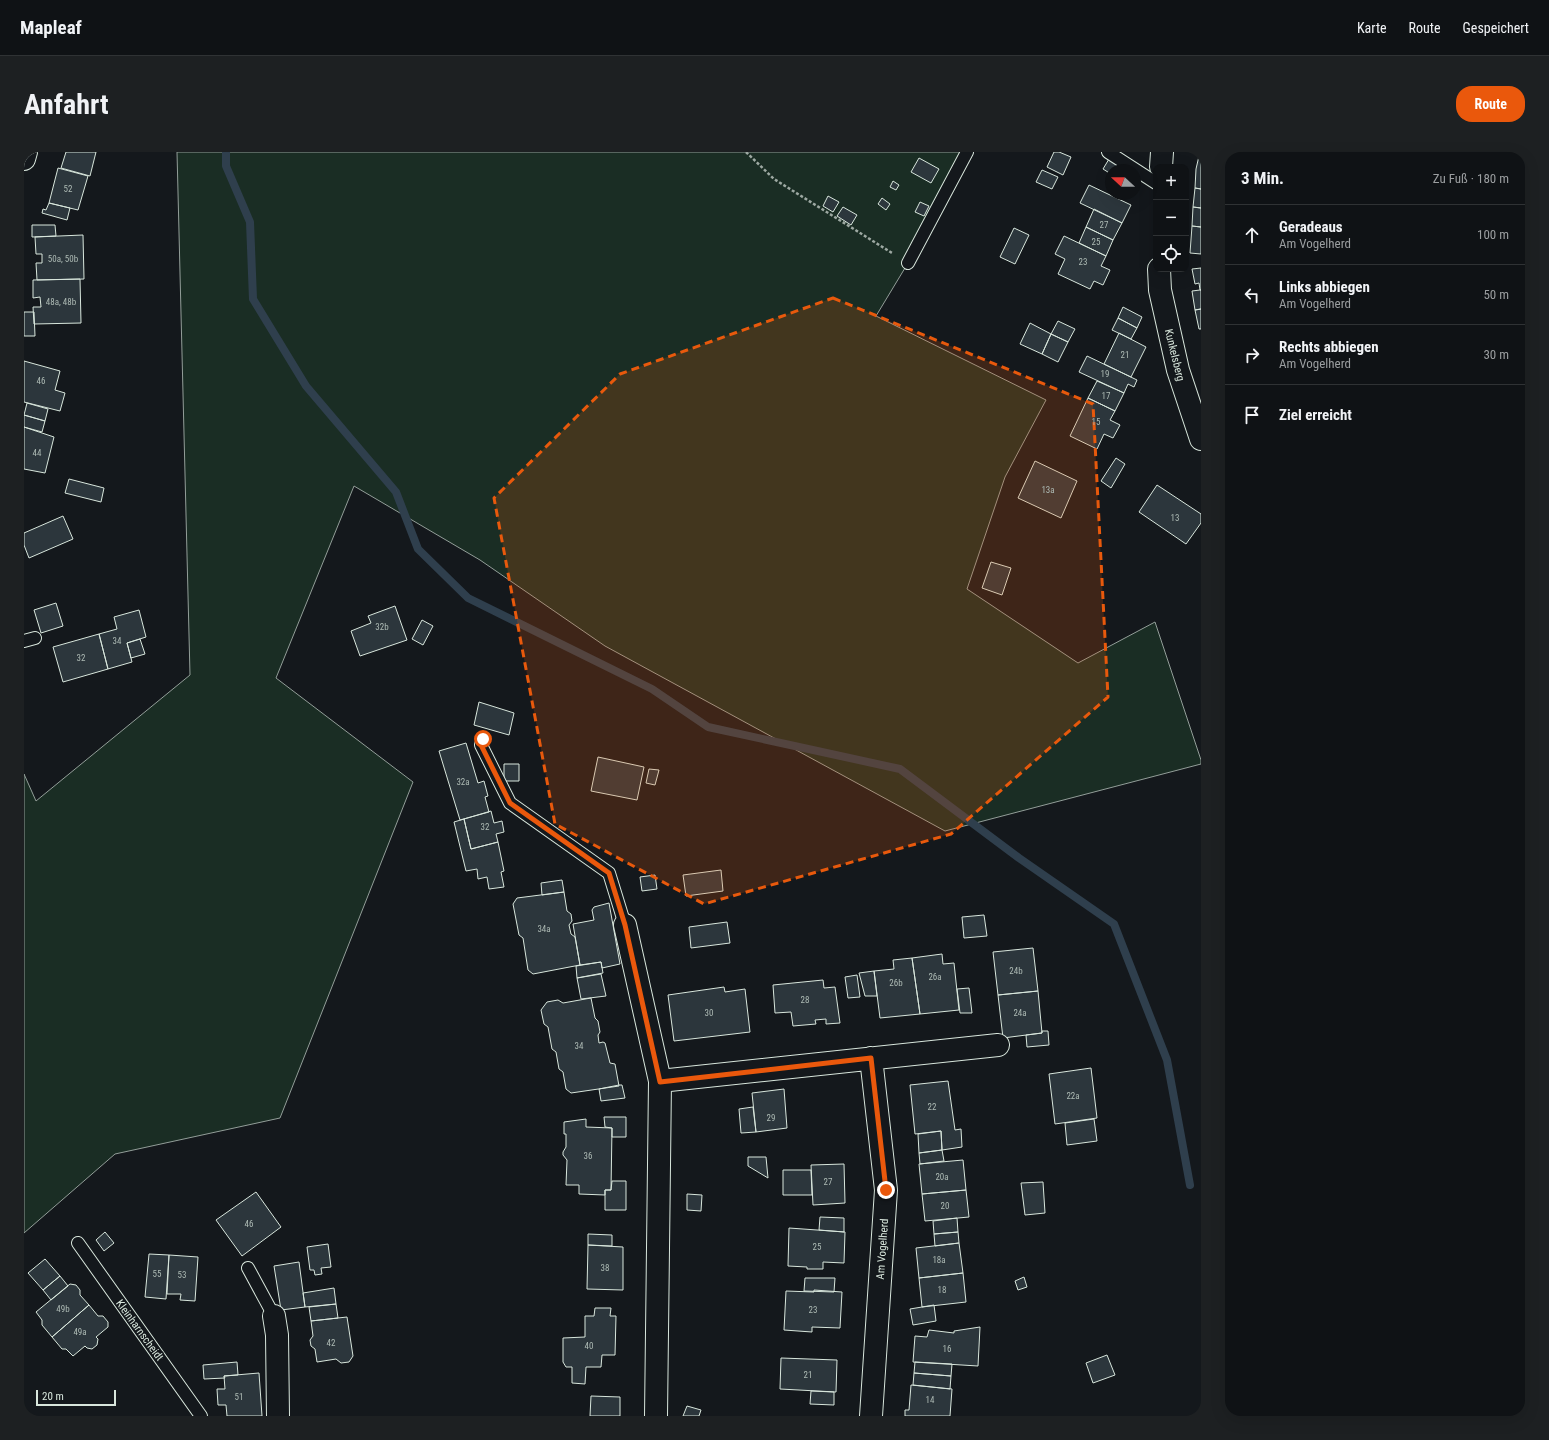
<!DOCTYPE html>
<html lang="de">
<meta charset="utf-8">
<style>
body{margin:0;font-family:"Roboto Condensed",sans-serif;background:#1d2022;color:#f1f3f6}
.controls{position:absolute;right:12px;top:12px;display:grid;overflow:hidden;border-radius:8px;box-shadow:0 4px 16px #0002}
.controls button{width:36px;height:36px;display:grid;place-items:center;padding:0;border:0;border-bottom:1px solid #2f3234;background:#0f1215;color:#f1f3f6;font:20px sans-serif}
.compass{position:absolute;left:1081px;top:12px;width:36px;height:36px;border-radius:50%;background:#0f1215;box-shadow:0 4px 16px #0002;rotate:291deg}
.scale{position:absolute;left:12px;bottom:10px;width:80px;box-sizing:border-box;padding-left:4px;border:2px solid #d8e6dc;border-top:0;font-size:11px;line-height:14px;white-space:nowrap;color:#d8e6dc;-webkit-text-stroke:3px #14181c;paint-order:stroke}
.stop{position:absolute;width:12px;height:12px;margin:-9px;border:3px solid #ea580c;border-radius:50%;background:#fff}
.stop.end{background:#ea580c;border-color:#fff;box-shadow:0 1px 4px #0008}
.list{margin:0;padding:0;list-style:none}
h2{display:flex;justify-content:space-between;align-items:center;height:52px;margin:0;padding:0 16px;font-size:17px}
h2 small{font-size:13px;font-weight:400;color:#9b9ea0}
.list li{display:grid;grid-template-columns:26px 1fr auto;gap:12px;align-items:center;box-sizing:border-box;height:60px;padding:0 16px;border-top:1px solid #2f3234}
.list b{display:block;font-size:15px;white-space:nowrap}
.list p{margin:0;font-size:13px;white-space:nowrap;color:#9b9ea0}
.list em{font-size:13px;font-style:normal;color:#9b9ea0}
.icon{flex:none;width:22px;height:22px;fill:none;stroke:currentColor;stroke-width:2;stroke-linecap:round;stroke-linejoin:round}
.map{position:relative;flex:none;width:1177px;height:1264px;overflow:hidden;border-radius:16px}
header{display:flex;align-items:center;gap:24px;box-sizing:border-box;height:56px;padding:0 20px;background:#0f1215;border-bottom:1px solid #2f3234}
header strong{font-size:19px}
nav{display:flex;gap:22px;margin-inline-start:auto;font-size:14px}
.intro{display:flex;align-items:center;justify-content:space-between;box-sizing:border-box;height:96px;padding:0 24px}
h1{margin:0;font-size:28px}
.button{padding:10px 18px;border-radius:16px;background:#ea580c;color:#fff;font-size:14px;font-weight:700}
main{display:flex;gap:24px;padding:0 24px}
aside{flex:1;background:#0f1215;border-radius:16px;box-shadow:0 4px 16px #0002}
.map>svg:first-child{display:block}
.green{fill:#1a2d24;stroke:#939e99}
.lines{fill:none;stroke-linecap:round;stroke-linejoin:round}
.stream{stroke:#2f3f4d;stroke-width:8}
.building{fill:#2c363c;stroke:#d8e6dc}
.service-casing{stroke:#d8e6dc;stroke-width:14}
.minor-casing{stroke:#d8e6dc;stroke-width:24}
.path{stroke:#9da8a2;stroke-width:2.5;stroke-dasharray:3 2;stroke-linecap:butt}
.service{stroke:#14181c;stroke-width:12}
.minor{stroke:#14181c;stroke-width:22}
.route{stroke:#ea580c;stroke-width:5}
.marked{fill:#e8590c;fill-opacity:0.2;stroke:#e8590c;stroke-width:3;stroke-dasharray:8 5;stroke-linejoin:round}
.labels{text-anchor:middle;stroke-width:3;stroke-linejoin:round;paint-order:stroke}
.number-label{font-size:9px;fill:#adbab4}
.street-label{font-size:11px;fill:#d8e6dc;stroke:#14181c}
</style>
<header>
<strong>Mapleaf</strong>
<nav><a>Karte</a><a>Route</a><a>Gespeichert</a></nav>
</header>
<div class="intro"><h1>Anfahrt</h1><a class="button">Route</a></div>
<main>
<div class="map">
<svg width="1177" height="1264" viewBox="0 0 1177 1264">
<rect width="100%" height="100%" fill="#14181c"/>
<path class="green" d="M153,0H943L884,111L852,164L1022,248L981,325L943,437L1054,511L1131,470L1177,608V612L921,679L581,494L456,408L330,334L252,526L389,630L256,966L91,1002L0,1081V622L12,649L166,523Z"/>
<g class="lines">
<path class="stream" d="M202,0V14L226,70L229,147L282,234L372,340L394,397L444,446L628,537L684,575L876,617L995,706L1090,772L1143,908L1166,1033"/>
</g>
<path class="building" d="M42,0H72L66,24L37,16Z
M1030,0H1035L1047,5L1039,23L1023,15Z
M1175,4H1177V37L1171,36L1172,17Z
M895,6L915,17L907,31L887,20Z
M1085,7L1103,18H1087V22L1079,17Z
M34,16L64,24L54,58L25,51Z
M1018,18L1034,25L1028,37L1012,30Z
M869,29L875,33L872,38L866,35Z
M1065,33L1107,53L1098,71L1056,51Z
M1171,36L1177,37V56L1169,55Z
M804,44L815,50L809,60L799,54Z
M858,46L866,52L862,58L854,52Z
M896,50L905,54L900,64L891,60Z
M25,51L46,56L43,68L18,61L19,57L22,58Z
M819,55L833,63L827,73L813,64Z
M1169,55L1177,56V75L1168,74Z
M1070,57L1098,71L1089,88L1062,75Z
M8,73H31L32,84L8,85Z
M1168,74L1177,75V102L1166,101Z
M1062,75L1089,88L1082,104L1055,91Z
M990,76L1005,83L991,112L976,105Z
M59,83L60,127L13,128L12,111H18V102H12L11,85Z
M1040,84L1082,104L1077,114L1086,118L1079,133L1070,129L1066,137L1034,122L1041,107L1031,102Z
M1177,116V138H1176L1175,131L1171,132L1168,117Z
M56,127L57,171L10,172L9,155H17L16,145L9,146V128Z
M1176,138H1177V157L1171,158L1168,139Z
M1099,155L1118,165L1113,176L1094,166Z
M1177,157V177H1175L1171,158Z
M0,160H10L11,184H0Z
M1094,166L1113,176L1107,187L1088,178Z
M1034,169L1051,177L1044,190L1027,182Z
M1006,171L1027,182L1018,202L996,192Z
M1095,181L1122,195L1107,225L1080,212Z
M1027,182L1044,190L1034,210L1018,202Z
M1063,204L1113,228L1110,235L1104,232L1100,241L1055,220Z
M0,209L36,219L31,238L41,241L36,259L0,250Z
M1073,229L1100,241L1091,259L1064,246Z
M1064,246L1091,259L1086,268L1096,273L1089,286L1080,282L1073,297L1046,284Z
M3,251L24,257L21,269L0,263Z
M0,263L21,269L18,280L0,275Z
M0,275L30,285L21,321L0,317Z
M1092,306L1101,312L1087,336L1077,329Z
M1011,309L1053,329L1037,366L994,346Z
M45,327L80,336L77,350L41,341Z
M1133,333L1177,362V371L1162,392L1115,360Z
M39,364L49,387L5,406L0,393V381Z
M967,410L987,416L978,443L958,436Z
M32,451L39,474L17,481L10,458Z
M371,454L383,488L336,504L327,479L347,471L344,464Z
M115,458L122,485L103,491L108,510L84,517L75,482L93,477L90,465Z
M398,468L409,474L399,493L388,487Z
M75,482L84,517L39,530L29,495Z
M116,487L121,502L107,506L103,491Z
M455,550L490,561L485,583L450,573Z
M442,591L454,631L460,629L464,644L461,645L465,660L436,668L415,599Z
M574,605L620,615L613,648L567,639Z
M480,612H495V629H480Z
M625,617L635,618L631,633L622,631Z
M467,659L470,671L478,669L480,680L472,682L474,690L447,697L440,667Z
M440,667L447,697L474,690L480,719L477,720L480,735L465,737L463,725L454,727L453,717L442,719L430,670Z
M697,718L699,739L662,744L659,723Z
M631,723L633,737L618,739L616,725Z
M538,728L540,740L518,743L517,731Z
M540,740L543,759L547,762L548,769L545,773L547,782L551,785L556,813L509,822L504,818L499,786L495,783L489,752L493,746Z
M585,751L596,812L578,816L577,810L556,813L549,772L570,768L568,758L570,755Z
M960,763L963,784L940,786L938,765Z
M703,770L706,791L667,796L665,775Z
M1009,796L1014,839L974,843L969,800Z
M918,802L919,812L930,811L935,858L896,862L888,806Z
M888,806L896,862L856,866L850,819L870,817L869,808Z
M577,810L579,821L553,826L552,814Z
M850,819L853,844H841L835,821Z
M577,822L582,844L557,847L553,826Z
M833,823L836,845L824,846L821,825Z
M799,828L800,836L811,835L816,871L802,872V867L791,868L792,872L769,874L767,860L751,861L749,833Z
M700,835L701,840L721,837L726,880L650,889L644,843Z
M945,836L948,861H936L933,837Z
M1014,839L1018,881L979,886L974,843Z
M567,846L571,866L574,869L576,880L574,883L575,891L579,890L581,891L586,911L591,912L595,934L547,941L542,937L539,920L535,917L532,900L528,897L524,875L520,872L517,858L523,850L534,848L539,851Z
M1018,879H1024L1025,893L1003,895L1002,883L1018,881Z
M1067,916L1073,966L1031,972L1025,922Z
M924,929L931,978L937,977L938,995L918,998L917,979L891,982L886,933Z
M595,933H598L601,946L577,949L575,937Z
M760,937L763,976L732,980L728,941Z
M729,955L732,980L717,981L715,957Z
M580,965H602V985H588V976L581,975Z
M562,967V975L588,976L587,1038H581V1043L555,1042V1033H542L543,1008L539,1003V1000L542,995V982H540V970Z
M1070,967L1073,989L1043,993L1041,971Z
M917,979L918,998L895,1001L894,982Z
M918,998L920,1009L896,1012L895,1001Z
M724,1005H742L744,1026L724,1014Z
M939,1008L942,1038L898,1042L895,1012Z
M820,1012L821,1051L789,1053L787,1013Z
M759,1018H787L788,1043H759Z
M588,1029H602V1058H581V1038H587Z
M1019,1030L1021,1061L1001,1063L997,1031Z
M942,1038L945,1065L901,1069L898,1042Z
M232,1040L257,1075L218,1104L192,1068Z
M663,1042L678,1043L677,1059L663,1058Z
M796,1065L820,1066V1080L795,1078Z
M933,1066L934,1080L910,1082L909,1069Z
M765,1076L821,1080L820,1111L799,1110V1117H783V1115L764,1114Z
M81,1080L90,1091L80,1099L72,1088Z
M934,1080L935,1091L911,1094L910,1082Z
M564,1082L588,1083V1094L564,1093Z
M935,1091L939,1121L895,1126L892,1096Z
M304,1092L307,1115L297,1116L298,1122L291,1123L290,1118H286L283,1095Z
M564,1093L599,1095V1138L563,1137Z
M125,1102L145,1103L142,1147L121,1145Z
M145,1103L174,1105L171,1149L156,1148L157,1142H143Z
M21,1107L36,1124L19,1138L4,1121Z
M275,1110L281,1155L257,1158L250,1114Z
M939,1121L942,1150L898,1155L895,1126Z
M36,1124L44,1134L27,1148L19,1138Z
M1000,1125L1003,1135L994,1138L991,1129Z
M781,1126H811L810,1140L780,1139Z
M46,1132L52,1133L56,1138V1143L65,1153L28,1185L18,1173V1168L12,1160Z
M310,1136L312,1152L281,1155L279,1141Z
M790,1138L818,1140L816,1176L788,1175V1180L760,1178L762,1139L790,1140Z
M312,1152L314,1166L287,1169L285,1155Z
M65,1153L74,1164H79L84,1170V1175L72,1185L74,1187L73,1193L68,1197L63,1196L61,1194L49,1204L42,1197H38L28,1185Z
M910,1153L912,1169L889,1173L886,1157Z
M571,1156H587L586,1164H592L591,1203H578L577,1215H562L561,1232L548,1231V1215H542L539,1210V1186L561,1185V1164H570Z
M323,1165L329,1204L325,1210L317,1211L312,1207L293,1210L291,1197L287,1194L286,1188L289,1184L287,1169Z
M956,1175L954,1214L889,1210L891,1184L903,1185L905,1178L930,1181V1179Z
M1083,1203L1091,1223L1069,1231L1062,1211Z
M757,1206L813,1208L812,1240L756,1237Z
M213,1210L214,1223L200,1224L201,1226L180,1227L179,1213Z
M891,1210L928,1212L927,1224L890,1221Z
M235,1221L238,1264H203L202,1253H194L193,1237H201L200,1224Z
M890,1221L927,1224L926,1237L889,1233Z
M887,1233L928,1237L926,1264H881V1258H885Z
M787,1239L810,1240V1253L786,1252Z
M567,1244L596,1245V1264H566Z
M663,1254L677,1258L675,1264H659Z"/>
<g class="lines">
<defs>
<path id="service" d="M1084,0L1132,31
M884,111L943,0
M0,489L11,486
M459,587L457,593L486,651L585,721L601,773
M54,1091L177,1264
M224,1116L250,1164"/>
<path id="minor" d="M0,7L2,0
M1137,15L1138,0
M1135,117L1136,138L1154,218L1177,287
M601,773L636,929L632,1264
M847,906L862,1038L847,1264
M636,929L974,893
M250,1164L253,1183L254,1264"/>
</defs>
<use href="#service" class="service-casing"/>
<use href="#minor" class="minor-casing"/>
<path class="path" d="M722,0L750,27L868,101"/>
<use href="#service" class="service"/>
<use href="#minor" class="minor"/>
</g>
<g class="lines">
<path class="route" d="M459,587L457,593L486,651L585,721L601,773L636,930L847,906L862,1038"/>
</g>
<path class="marked" d="M809,146L1069,252L1084,545L927,682L680,752L531,672L470,346L596,222Z"/>
<g class="labels">
<g class="number-label">
<text x="44" y="40">52</text>
<text x="1080" y="76">27</text>
<text x="1072" y="93">25</text>
<text x="39" y="110">50a, 50b</text>
<text x="1059" y="113">23</text>
<text x="37" y="153">48a, 48b</text>
<text x="1101" y="206">21</text>
<text x="1081" y="225">19</text>
<text x="17" y="232">46</text>
<text x="1082" y="247">17</text>
<text x="1072" y="273">15</text>
<text x="13" y="304">44</text>
<text x="1024" y="341">13a</text>
<text x="1151" y="369">13</text>
<text x="358" y="478">32b</text>
<text x="93" y="492">34</text>
<text x="57" y="509">32</text>
<text x="439" y="633">32a</text>
<text x="461" y="678">32</text>
<text x="520" y="780">34a</text>
<text x="992" y="822">24b</text>
<text x="911" y="828">26a</text>
<text x="872" y="834">26b</text>
<text x="781" y="851">28</text>
<text x="685" y="864">30</text>
<text x="996" y="864">24a</text>
<text x="555" y="897">34</text>
<text x="1049" y="947">22a</text>
<text x="908" y="958">22</text>
<text x="747" y="969">29</text>
<text x="564" y="1007">36</text>
<text x="918" y="1028">20a</text>
<text x="804" y="1033">27</text>
<text x="921" y="1057">20</text>
<text x="225" y="1075">46</text>
<text x="793" y="1098">25</text>
<text x="915" y="1111">18a</text>
<text x="581" y="1119">38</text>
<text x="133" y="1125">55</text>
<text x="158" y="1126">53</text>
<text x="918" y="1141">18</text>
<text x="39" y="1160">49b</text>
<text x="789" y="1161">23</text>
<text x="56" y="1183">49a</text>
<text x="307" y="1194">42</text>
<text x="565" y="1197">40</text>
<text x="923" y="1200">16</text>
<text x="784" y="1226">21</text>
<text x="215" y="1248">51</text>
<text x="906" y="1251">14</text>
</g>
<g class="street-label">
<text transform="translate(1151 203) rotate(76)" y="4">Kunkelsberg</text>
<text transform="translate(858 1097) rotate(-86)" y="4">Am Vogelherd</text>
<text transform="translate(116 1178) rotate(54)" y="4">Kleinharnscheidt</text>
</g>
</g>
</svg>
<div class="controls">
<button>+</button>
<button>−</button>
<button><svg class="icon" aria-label="locate" viewBox="0 0 24 24"><circle cx="12" cy="12" r="6"/><path d="M12 2v4M12 18v4M2 12h4M18 12h4"/></svg></button>
</div>
<svg class="compass" viewBox="-18 -18 36 36"><path d="M0-13l5 13h-10z" fill="#e53935"/><path d="M0 13l5-13h-10z" fill="#9b9ea0"/></svg>
<div class="scale">20 m</div>
<div class="stop" style="left:459px;top:587px"></div>
<div class="stop end" style="left:862px;top:1038px"></div>
</div>
<aside>
<h2>3 Min.<small>Zu Fuß · 180 m</small></h2>
<ul class="list">
<li><svg class="icon" aria-label="ahead" viewBox="0 0 24 24"><path d="M12 20V5M6 11l6-6 6 6"/></svg><div><b>Geradeaus</b><p>Am Vogelherd</p></div><em>100 m</em></li>
<li><svg class="icon" aria-label="left" viewBox="0 0 24 24"><path d="M17 20v-9H6M10 6l-5 5 5 5"/></svg><div><b>Links abbiegen</b><p>Am Vogelherd</p></div><em>50 m</em></li>
<li><svg class="icon" aria-label="right" viewBox="0 0 24 24"><path d="M7 20v-9h11M14 6l5 5-5 5"/></svg><div><b>Rechts abbiegen</b><p>Am Vogelherd</p></div><em>30 m</em></li>
<li><svg class="icon" aria-label="arrive" viewBox="0 0 24 24"><path d="M6 21V4h12l-3 4 3 4H6"/></svg><div><b>Ziel erreicht</b></div></li>
</ul>
</aside>
</main>
